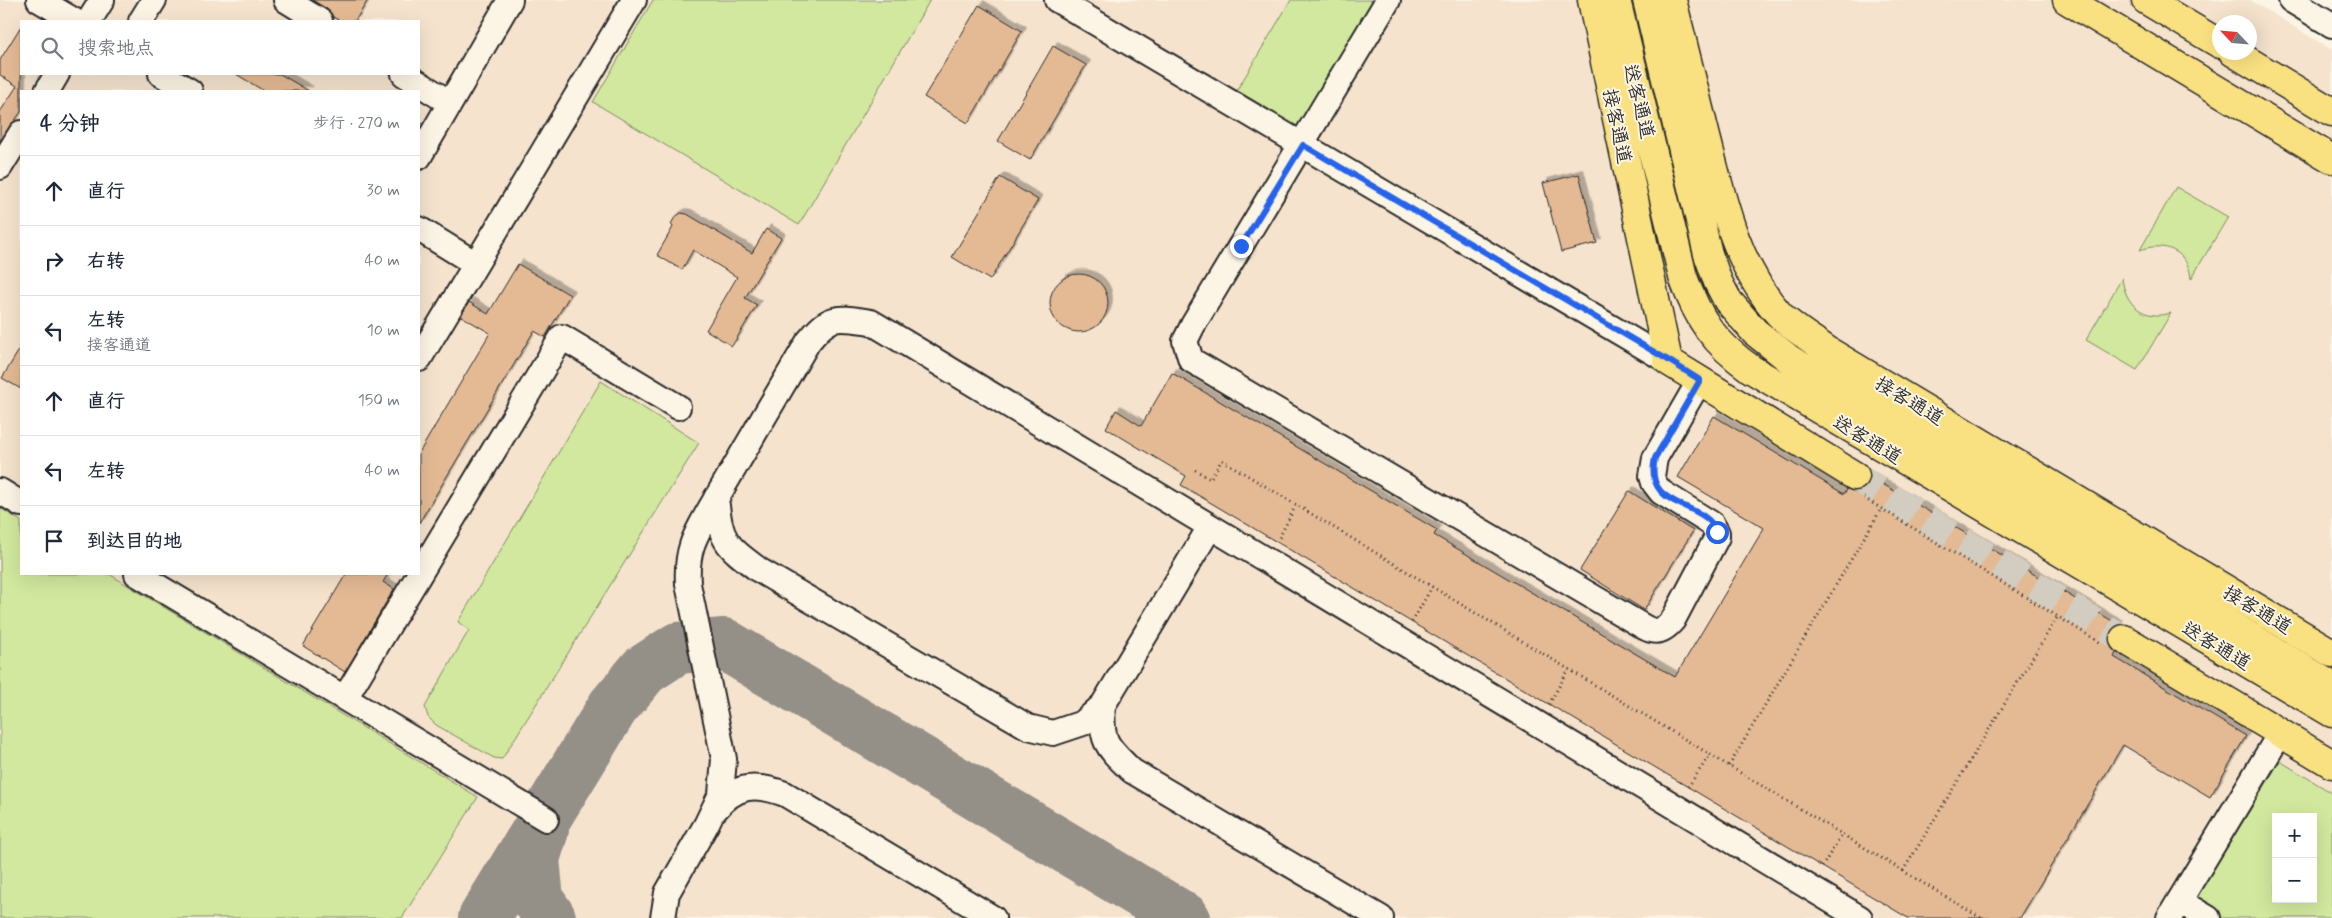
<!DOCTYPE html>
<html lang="zh">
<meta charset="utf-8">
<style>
body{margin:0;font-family:Mynerve,"LXGW WenKai TC",sans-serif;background:#f6f6f7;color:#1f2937}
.controls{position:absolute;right:15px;bottom:15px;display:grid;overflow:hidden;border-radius:0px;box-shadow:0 5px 20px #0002}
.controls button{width:45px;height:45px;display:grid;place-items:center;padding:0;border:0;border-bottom:1px solid #e0e1e3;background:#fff;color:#1f2937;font:25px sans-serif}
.compass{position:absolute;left:2212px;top:15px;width:45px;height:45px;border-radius:50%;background:#fff;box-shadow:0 5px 20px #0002;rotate:296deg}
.stop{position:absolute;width:15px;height:15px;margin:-11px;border:4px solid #2563eb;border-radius:50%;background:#fff}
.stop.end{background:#2563eb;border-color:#fff;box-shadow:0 1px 5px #0008}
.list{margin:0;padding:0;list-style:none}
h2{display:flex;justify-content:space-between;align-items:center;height:65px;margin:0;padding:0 20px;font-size:21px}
h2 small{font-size:16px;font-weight:400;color:#747a83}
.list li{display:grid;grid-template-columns:32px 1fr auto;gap:15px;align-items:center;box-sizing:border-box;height:70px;padding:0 20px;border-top:1px solid #e0e1e3}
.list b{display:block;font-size:19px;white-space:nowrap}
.list p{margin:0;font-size:16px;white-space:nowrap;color:#747a83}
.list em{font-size:16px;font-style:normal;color:#747a83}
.icon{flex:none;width:28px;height:28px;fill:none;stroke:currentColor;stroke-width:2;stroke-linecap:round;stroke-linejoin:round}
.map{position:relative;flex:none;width:2332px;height:918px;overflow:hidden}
.search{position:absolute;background:#fff;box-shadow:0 5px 20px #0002;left:20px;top:20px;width:400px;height:55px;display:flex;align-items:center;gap:12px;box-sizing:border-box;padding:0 18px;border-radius:0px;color:#747a83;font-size:19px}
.panel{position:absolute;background:#fff;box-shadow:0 5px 20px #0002;left:20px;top:90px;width:400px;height:485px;border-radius:0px}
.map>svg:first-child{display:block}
.built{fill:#f5e3cd;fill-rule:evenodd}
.green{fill:#d1e89e;stroke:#7e8a64;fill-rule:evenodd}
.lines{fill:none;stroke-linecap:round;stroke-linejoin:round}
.taxiway{stroke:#949088;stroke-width:52}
.building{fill:#e4ba95;stroke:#2b2b2b;filter:url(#shadow)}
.major-tunnel{stroke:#d2cdc0;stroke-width:28;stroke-dasharray:28 14;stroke-linecap:butt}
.minor-casing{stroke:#2b2b2b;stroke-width:28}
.major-casing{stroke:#2b2b2b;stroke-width:31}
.highway-casing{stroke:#2b2b2b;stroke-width:31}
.path{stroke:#2b2b2b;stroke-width:3;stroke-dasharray:1 4;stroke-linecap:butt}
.minor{stroke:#fcf5e5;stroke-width:24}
.major{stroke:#f9e181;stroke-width:28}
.highway{stroke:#f9e181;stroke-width:28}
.route{stroke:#2563eb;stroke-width:6}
.labels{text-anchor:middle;stroke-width:4;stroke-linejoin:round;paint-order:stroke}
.street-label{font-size:19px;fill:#2b2b2b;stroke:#fcf5e5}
</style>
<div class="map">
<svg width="2332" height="918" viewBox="0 0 2332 918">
<defs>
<filter id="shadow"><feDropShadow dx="4.5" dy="-4.5" stdDeviation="0" flood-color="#0004"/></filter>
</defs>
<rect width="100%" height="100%" fill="#fcf5e5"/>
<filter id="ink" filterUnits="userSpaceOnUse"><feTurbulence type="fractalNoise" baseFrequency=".02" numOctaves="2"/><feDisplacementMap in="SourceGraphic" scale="10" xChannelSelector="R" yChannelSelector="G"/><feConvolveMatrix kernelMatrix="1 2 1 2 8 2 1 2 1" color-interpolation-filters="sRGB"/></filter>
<g filter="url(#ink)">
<path class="built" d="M0,0H2250L2332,50V918H0ZM21,21H419V74H21ZM2220,22H2250V52H2220ZM21,91H419V574H21ZM2276,817H2313V899H2276Z"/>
<path class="green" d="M653,0H930L799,225L593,102Z
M1291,0H1375L1297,131L1234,95Z
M2176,187L2228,217L2191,279C2189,251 2164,241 2140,250Z
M2122,278C2125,305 2144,321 2171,313L2137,370L2086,340Z
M601,381L699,443L502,759L494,758L436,725L428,717L425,707L469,630L458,622Z
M0,508L21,521V574H109L478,797L402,918H0Z
M2280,761L2332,793V918H2184ZM2276,817H2313V899H2276Z"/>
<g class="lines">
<path class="taxiway" d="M543,830L534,859L538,900L550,918
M484,918L613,707L644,670L678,648L724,644L1184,918"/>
</g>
<path class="building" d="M312,0H368L355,21H340L333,17L327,9Z
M979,5L1022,31L968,123L924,97Z
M21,26V112L0,141V112L17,86L0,75V60Z
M1053,46L1086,65L1030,160L998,141Z
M236,74H280L309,91H264Z
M1579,174L1597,243L1561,252L1543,183Z
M1000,177L1038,200L990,280L952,257Z
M681,213L687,214L752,253L766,229L781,238L745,298L757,305L732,346L706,330L737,277L693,250L682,270L657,255L673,227L671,224L675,217Z
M518,264L570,295L545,337L534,331L419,523V453L490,333L461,316L469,302L488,314Z
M1050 303a29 29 0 1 1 58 0a29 29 0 1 1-58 0Z
M21,347V389L2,378Z
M1172,373L1437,530L1434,535L1675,677L1764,528L1678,477L1714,416L1844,494L1847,489L1855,492L1863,489L1869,484L1871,477L2119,625L2111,631L2108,638L2110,646L2116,653L2114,657L2246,736L2210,797L2123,745L2020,918H1908L1181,485L1186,476L1106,428L1116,410L1141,426Z
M1629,491L1693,531L1644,610L1580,570Z
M346,574H388L383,582L394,589L345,672L303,646Z"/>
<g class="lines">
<path class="major-tunnel" d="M1855,476L2124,639"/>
<defs>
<path id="minor" d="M39,0L75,21
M286,0L320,21
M1057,0L1668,361
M1388,0L1193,325L1185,341L1191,360L1644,627C1656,634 1664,631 1673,620L1717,537V533L1712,524L1661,492L1654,483L1652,476L1655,458L1700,380
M2291,0L2332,25
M89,21L102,0
M141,21L154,0
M161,74L190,91
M404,74L450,103
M47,91L57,74
M419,157L510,0
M0,167L21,133
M419,229L476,264
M419,359L634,0
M0,491L21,504
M716,498C721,541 724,544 759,570L1028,727L1053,733L1083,723L1103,705L1210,527
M137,574L546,819
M345,698L562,337L678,407
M1103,705C1100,742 1107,747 1132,771L1381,918
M715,810C736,784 755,783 785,794L993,918
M2179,901L2208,918
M663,918L667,893L706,825L721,794L724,759L688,584C686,551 694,537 710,509L808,342C830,314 837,317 871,322L1860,918
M2169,918L2281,732"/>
<path id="major" d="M1592,0L1668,361L1855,476
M1616,0L1683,277C1698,319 1714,343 1751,369L2332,713
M1647,0L1708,254L1718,282L1728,301L1755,332L1789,359L2332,686
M1672,0C1683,44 1694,88 1705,133C1721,195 1735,265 1779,314C1792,328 1812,339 1828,351L2332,653
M2124,639L2332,764"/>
<path id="highway" d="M2067,0L2332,159
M2146,0L2220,44
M2233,52L2332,112"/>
</defs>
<use href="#minor" class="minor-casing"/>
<use href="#major" class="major-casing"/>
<use href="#highway" class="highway-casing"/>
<path class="path" d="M1195,470L1210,479L1222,460L1981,918
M1864,498L2101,643
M1277,542L1296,505
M1412,622L1432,587
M1549,704L1569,669
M1729,766L1881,509
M1688,787L1710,755
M1822,867L1842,834
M1903,871L2058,616"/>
<use href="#minor" class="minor"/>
<use href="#major" class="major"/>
<use href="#highway" class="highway"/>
</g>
</g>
<g class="lines" filter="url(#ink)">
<path class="route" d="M1241,246L1303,145L1668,360L1700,380L1655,458C1643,511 1704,499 1717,532"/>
</g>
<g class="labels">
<g class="street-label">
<text transform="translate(1640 101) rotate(76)" y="7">送客通道</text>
<text transform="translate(1618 126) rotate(78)" y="7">接客通道</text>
<text transform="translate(1910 400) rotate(31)" y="7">接客通道</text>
<text transform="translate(1868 439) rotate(31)" y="7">送客通道</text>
<text transform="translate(2258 609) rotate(31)" y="7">接客通道</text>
<text transform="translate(2217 645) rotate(31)" y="7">送客通道</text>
</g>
</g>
</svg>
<div class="controls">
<button>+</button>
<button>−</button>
</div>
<svg class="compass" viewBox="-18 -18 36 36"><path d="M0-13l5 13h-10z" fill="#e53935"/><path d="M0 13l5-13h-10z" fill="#747a83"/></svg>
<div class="stop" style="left:1717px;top:532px"></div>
<div class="stop end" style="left:1241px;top:246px"></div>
<div class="search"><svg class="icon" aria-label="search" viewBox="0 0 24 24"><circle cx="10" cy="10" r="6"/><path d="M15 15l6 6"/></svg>搜索地点</div>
<section class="panel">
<h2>4 分钟<small>步行 · 270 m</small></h2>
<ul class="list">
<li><svg class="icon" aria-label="ahead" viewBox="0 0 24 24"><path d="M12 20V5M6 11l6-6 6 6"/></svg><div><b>直行</b></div><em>30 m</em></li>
<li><svg class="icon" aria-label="right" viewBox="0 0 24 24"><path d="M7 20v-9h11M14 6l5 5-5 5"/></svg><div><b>右转</b></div><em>40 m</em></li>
<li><svg class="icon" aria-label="left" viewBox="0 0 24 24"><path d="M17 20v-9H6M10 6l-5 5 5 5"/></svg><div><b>左转</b><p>接客通道</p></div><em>10 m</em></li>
<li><svg class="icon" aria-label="ahead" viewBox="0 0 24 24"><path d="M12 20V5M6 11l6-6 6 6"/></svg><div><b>直行</b></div><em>150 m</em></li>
<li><svg class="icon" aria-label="left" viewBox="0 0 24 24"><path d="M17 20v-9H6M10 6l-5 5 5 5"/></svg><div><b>左转</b></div><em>40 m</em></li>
<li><svg class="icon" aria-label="arrive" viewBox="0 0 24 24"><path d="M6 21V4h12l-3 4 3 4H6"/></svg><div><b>到达目的地</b></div></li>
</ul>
</section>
</div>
